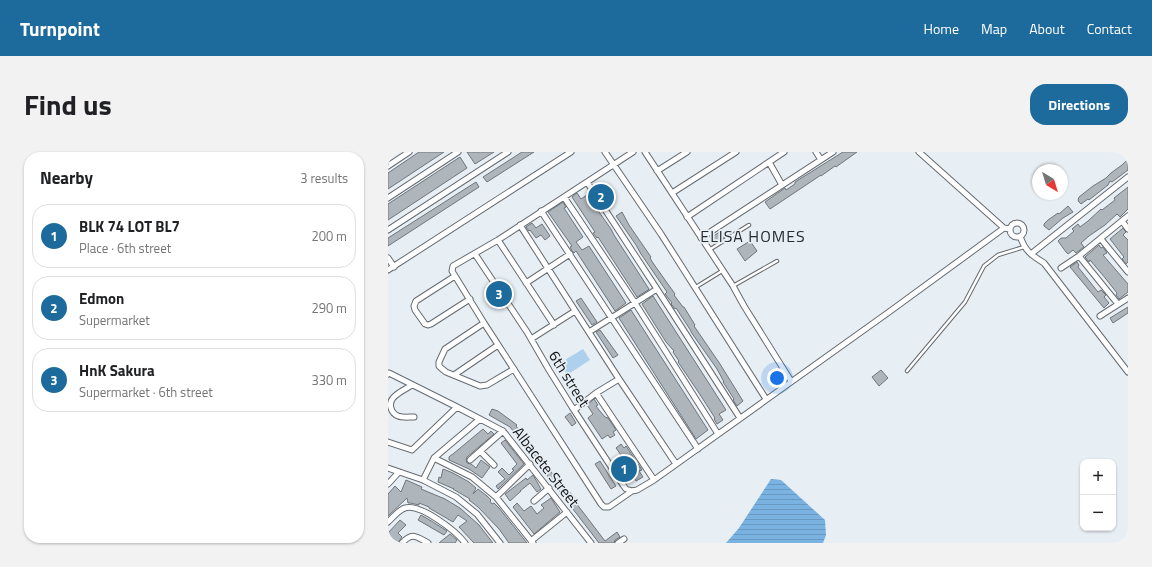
<!DOCTYPE html>
<meta charset="utf-8">
<style>
body{margin:0;font-family:"Titillium Web",sans-serif;background:#f2f2f2;color:#202124}
.controls{position:absolute;right:12px;bottom:12px;display:grid;overflow:hidden;border-radius:8px;box-shadow:0 1px 3px #0004}
.controls button{width:36px;height:36px;display:grid;place-items:center;padding:0;border:0;border-bottom:1px solid #e0e0e0;background:#fff;color:#202124;font:20px sans-serif}
.compass{position:absolute;left:644px;top:12px;width:36px;height:36px;border-radius:50%;background:#fff;box-shadow:0 1px 3px #0004;rotate:142deg}
.you{position:absolute;left:389px;top:226px;width:14px;height:14px;margin:-10px;border:3px solid #fff;border-radius:50%;background:#1a73e8;box-shadow:0 0 0 6px #1a73e833}
.badge{display:grid;place-items:center;width:26px;height:26px;border-radius:50%;background:#1d6a9c;color:#fff;font-size:13px;font-weight:700}
.pin{position:absolute;translate:-50% -50%;border:2px solid #fff;box-shadow:0 1px 4px #0006}
.list{margin:0;padding:0;list-style:none}
h2{display:flex;justify-content:space-between;align-items:center;height:52px;margin:0;padding:0 16px;font-size:17px}
h2 small{font-size:13px;font-weight:400;color:#757577}
.list li{display:grid;grid-template-columns:26px 1fr auto;gap:12px;align-items:center;box-sizing:border-box;height:64px;margin:0 8px 8px;padding:0 8px;border:1px solid #e0e0e0;border-radius:16px}
.list b{display:block;font-size:15px;white-space:nowrap}
.list p{margin:0;font-size:13px;white-space:nowrap;color:#757577}
.list em{font-size:13px;font-style:normal;color:#757577}
.map{position:relative;flex:none;width:740px;height:391px;overflow:hidden;border-radius:16px}
header{display:flex;align-items:center;gap:24px;box-sizing:border-box;height:56px;padding:0 20px;background:#1d6a9c;color:#fff}
header strong{font-size:19px}
nav{display:flex;gap:22px;margin-inline-start:auto;font-size:14px}
.intro{display:flex;align-items:center;justify-content:space-between;box-sizing:border-box;height:96px;padding:0 24px}
h1{margin:0;font-size:28px}
.button{padding:10px 18px;border-radius:16px;background:#1d6a9c;color:#fff;font-size:14px;font-weight:700}
main{display:flex;gap:24px;padding:0 24px}
aside{flex:1;background:#fff;border-radius:16px;box-shadow:0 1px 3px #0004}
.map>svg:first-child{display:block}
.pitch{fill:#acd0ed}
.water{fill:url(#water-rules)}
.building{fill:#aeb5bb;stroke:#70767b}
.lines{fill:none;stroke-linecap:round;stroke-linejoin:round}
.service-casing{stroke:#666c71;stroke-width:4.5}
.minor-casing{stroke:#666c71;stroke-width:7}
.service{stroke:#fff;stroke-width:2.5}
.minor{stroke:#fff;stroke-width:5}
.labels{text-anchor:middle;stroke-width:3.5;stroke-linejoin:round;paint-order:stroke}
.street-label{font-size:15px;fill:#121416;stroke:#e7eef4}
.neighbourhood-label{font-size:16px;letter-spacing:1px;fill:#262c30;stroke:#e7eef4}
</style>
<header>
<strong>Turnpoint</strong>
<nav><a>Home</a><a>Map</a><a>About</a><a>Contact</a></nav>
</header>
<div class="intro"><h1>Find us</h1><a class="button">Directions</a></div>
<main>
<aside>
<h2>Nearby<small>3 results</small></h2>
<ul class="list">
<li><span class="badge">1</span><div><b>BLK 74 LOT BL7</b><p>Place · 6th street</p></div><em>200 m</em></li>
<li><span class="badge">2</span><div><b>Edmon</b><p>Supermarket</p></div><em>290 m</em></li>
<li><span class="badge">3</span><div><b>HnK Sakura</b><p>Supermarket · 6th street</p></div><em>330 m</em></li>
</ul>
</aside>
<div class="map">
<svg width="740" height="391" viewBox="0 0 740 391">
<defs>
<pattern id="water-rules" width="6" height="5" patternUnits="userSpaceOnUse"><rect width="6" height="5" fill="#7ab3e1"/><path d="M0 2.5h6" fill="none" stroke="#6899c0"/></pattern>
</defs>
<rect width="100%" height="100%" fill="#e7eef4"/>
<path class="pitch" d="M195,197L202,208L179,223L172,211Z"/>
<path class="water" d="M383,327L393,328L437,368L438,383L435,391H338L351,376Z"/>
<path class="building" d="M31,0H56L0,37V21Z
M79,0H106L87,12Z
M134,0H146L99,30L95,25Z
M455,0H469L448,15L447,14L433,24V23L382,57L377,50L397,36L398,38L407,32V30Z
M72,5L79,16L0,68V52Z
M740,7V18L724,30L722,29L720,33L701,48L700,47L693,52L691,50L690,48L691,45L705,34L718,26L723,21L734,13Z
M88,30L91,35L0,94V86Z
M740,35V57L732,65L729,62L717,73L701,84L693,91L696,95L688,101L685,98L680,102L678,100L670,89L673,86H678L686,79L684,77L690,72L692,75L700,69L713,57L714,58L727,48L726,46Z
M219,37L223,43L217,47L213,41Z
M189,41L193,47L199,43L223,77L226,83L261,137L260,138L249,145L210,85L209,86L205,81L207,80L184,45Z
M175,50L178,55L176,56L195,85L188,90L194,98L201,94L238,151L227,159L188,99L186,101L184,99L182,95L184,94L160,60Z
M680,54L685,60L675,66L661,78L656,74V72L660,68L670,61L671,62Z
M234,60L241,73L263,105L262,106L265,111L287,142L286,143L295,155H296L307,173L306,174L332,212L355,249L349,254L345,248L346,247L335,230H336L329,217L303,180V179L288,156L287,157L284,153L283,152L284,151L277,142L279,140L253,102L248,93L228,64Z
M144,71L148,76L154,72L162,84L157,88L153,83L148,86L142,78L141,79L138,75Z
M735,76L738,80L735,83L740,88V110L738,112L734,107L736,105L722,87Z
M333,79L337,85L328,91L324,85Z
M362,89L369,99L357,109L349,97Z
M711,93L713,96L715,95L719,101L715,103L740,132V140L731,147L728,143L729,141L718,127L702,108L701,110L697,105Z
M689,110L691,113L690,115L710,140L713,138L718,143L716,145L721,151L716,156L682,115Z
M265,144L338,258L331,262L335,268L329,272L326,267L327,266L311,241L290,210L291,209L285,200L286,199L278,190L254,152Z
M193,146L209,170L204,173L188,149Z
M740,155V161L725,171L722,166Z
M243,158L320,278L308,287L231,166Z
M212,178L230,203L225,206L208,180Z
M493,218L500,226L491,234L484,225Z
M206,247L210,253L208,254L211,258L217,265L220,266L228,278L225,280L227,283L222,286L220,283L214,287L200,266L205,262L199,253Z
M104,257L110,259L129,273L128,274L164,321L188,347L186,349L188,351L217,389L229,380L232,385L227,388L226,391H211L122,275L101,263Z
M182,261L188,271L184,274L177,265Z
M95,277L100,282L103,279L106,282L79,305L78,308L79,311L83,312L88,316L93,308L102,315L94,326L81,317L61,308V305L62,304L65,302Z
M117,288L136,312L110,337L108,334L117,327L110,320L114,316L121,323L126,318L124,317L129,312L113,291Z
M233,292L236,296L238,294L254,318L251,319L255,325L248,329L244,322L239,326L231,314L238,310L228,296Z
M212,309L228,334L223,337L207,312Z
M55,317L65,321L81,330L88,336L85,342L90,337L99,344L103,348L102,349L104,352L106,351L111,356L139,391H121L111,377L90,355L81,348L82,347L65,337H66L50,330L51,325L53,326Z
M145,323L153,337L149,340L142,331L132,339H133L122,349L117,342L138,326L139,328Z
M18,328L34,335L33,337L57,347L72,356L91,373L105,391H86L71,375L79,369L70,363L65,370L41,356V355L31,351V353L22,351H20L19,346L0,364V342L7,334L13,340Z
M163,346L172,360L146,382L125,355L129,351L136,359L143,354L149,362L156,356L153,353Z
M33,363L45,370L59,379L56,383L30,368Z
M12,368L18,373L10,381L14,385L10,391H0V381Z
M62,382L69,388L67,391H51Z"/>
<g class="lines">
<defs>
<path id="service" d="M321,98L361,73
M345,134L389,109
M308,135L334,119
M519,219L577,150L596,114L610,103L636,95"/>
<path id="minor" d="M217,0L273,82L378,247
M257,0L345,134L356,154L403,229
M428,0L433,8
M531,0L616,76L622,77
M381,10L394,33
M0,14L21,0
M269,19L299,0
M199,30L269,137L352,266
M284,41L348,0
M176,45L247,151L330,282
M0,46L70,0
M153,59L310,297
M299,65L396,0
M734,69L740,77
M622 78a7 7 0 1 1 14 0a7 7 0 1 1-14 0Z
M132,73L231,227L288,312
M0,78L120,0
M632,84C637,99 643,103 656,111L740,220
M313,86L445,0
M713,87L740,120
M110,88L166,173
M87,102L139,180L161,218L184,255L235,333L238,337L244,339L249,338L266,328L501,160L616,76
M643,102L740,25
M691,104L730,152
M0,106L6,115
M673,116L691,104L740,64
M0,118L183,0
M67,124L28,149L26,154L27,158L37,172L40,173L43,172L82,147
M138,131L182,102
M712,164L740,146
M96,171L57,197L51,210V214L53,216L58,220L92,234L99,233L126,217
M201,180L269,137
M143,187L187,159
M0,222L1,221L69,255L115,279L203,391
M66,223L110,193
M24,233C18,237 10,240 5,246C0,252 3,261 10,264C15,266 21,265 26,265
M208,241L266,328
M186,258L208,241L231,227
M0,290L24,298L69,255
M92,299L106,313
M46,306L84,325L108,345L145,391
M82,308L115,279
M0,316L35,328L68,345L89,362L112,391
M35,328L46,306L92,267
M0,332L11,320
M244,339L221,355H216L213,352L96,171L64,119L65,114L110,88L245,0
M108,345L142,312
M146,349L161,336
M0,370C4,366 12,357 17,356C32,351 68,379 77,391
M143,389L179,360
M14,391C24,380 28,384 40,391
M230,391L236,387"/>
</defs>
<use href="#service" class="service-casing"/>
<use href="#minor" class="minor-casing"/>
<use href="#service" class="service"/>
<use href="#minor" class="minor"/>
</g>
<g class="labels">
<g class="street-label">
<text transform="translate(181 227) rotate(58)" y="5">6th street</text>
<text transform="translate(158 315) rotate(52)" y="5">Albacete Street</text>
</g>
<g class="neighbourhood-label">
<text x="365" y="90">ELISA HOMES</text>
</g>
</g>
</svg>
<div class="controls">
<button>+</button>
<button>−</button>
</div>
<svg class="compass" viewBox="-18 -18 36 36"><path d="M0-13l5 13h-10z" fill="#e53935"/><path d="M0 13l5-13h-10z" fill="#757577"/></svg>
<div class="you"></div>
<div class="pin badge" style="left:236px;top:317px">1</div>
<div class="pin badge" style="left:213px;top:45px">2</div>
<div class="pin badge" style="left:111px;top:142px">3</div>
</div>
</main>
